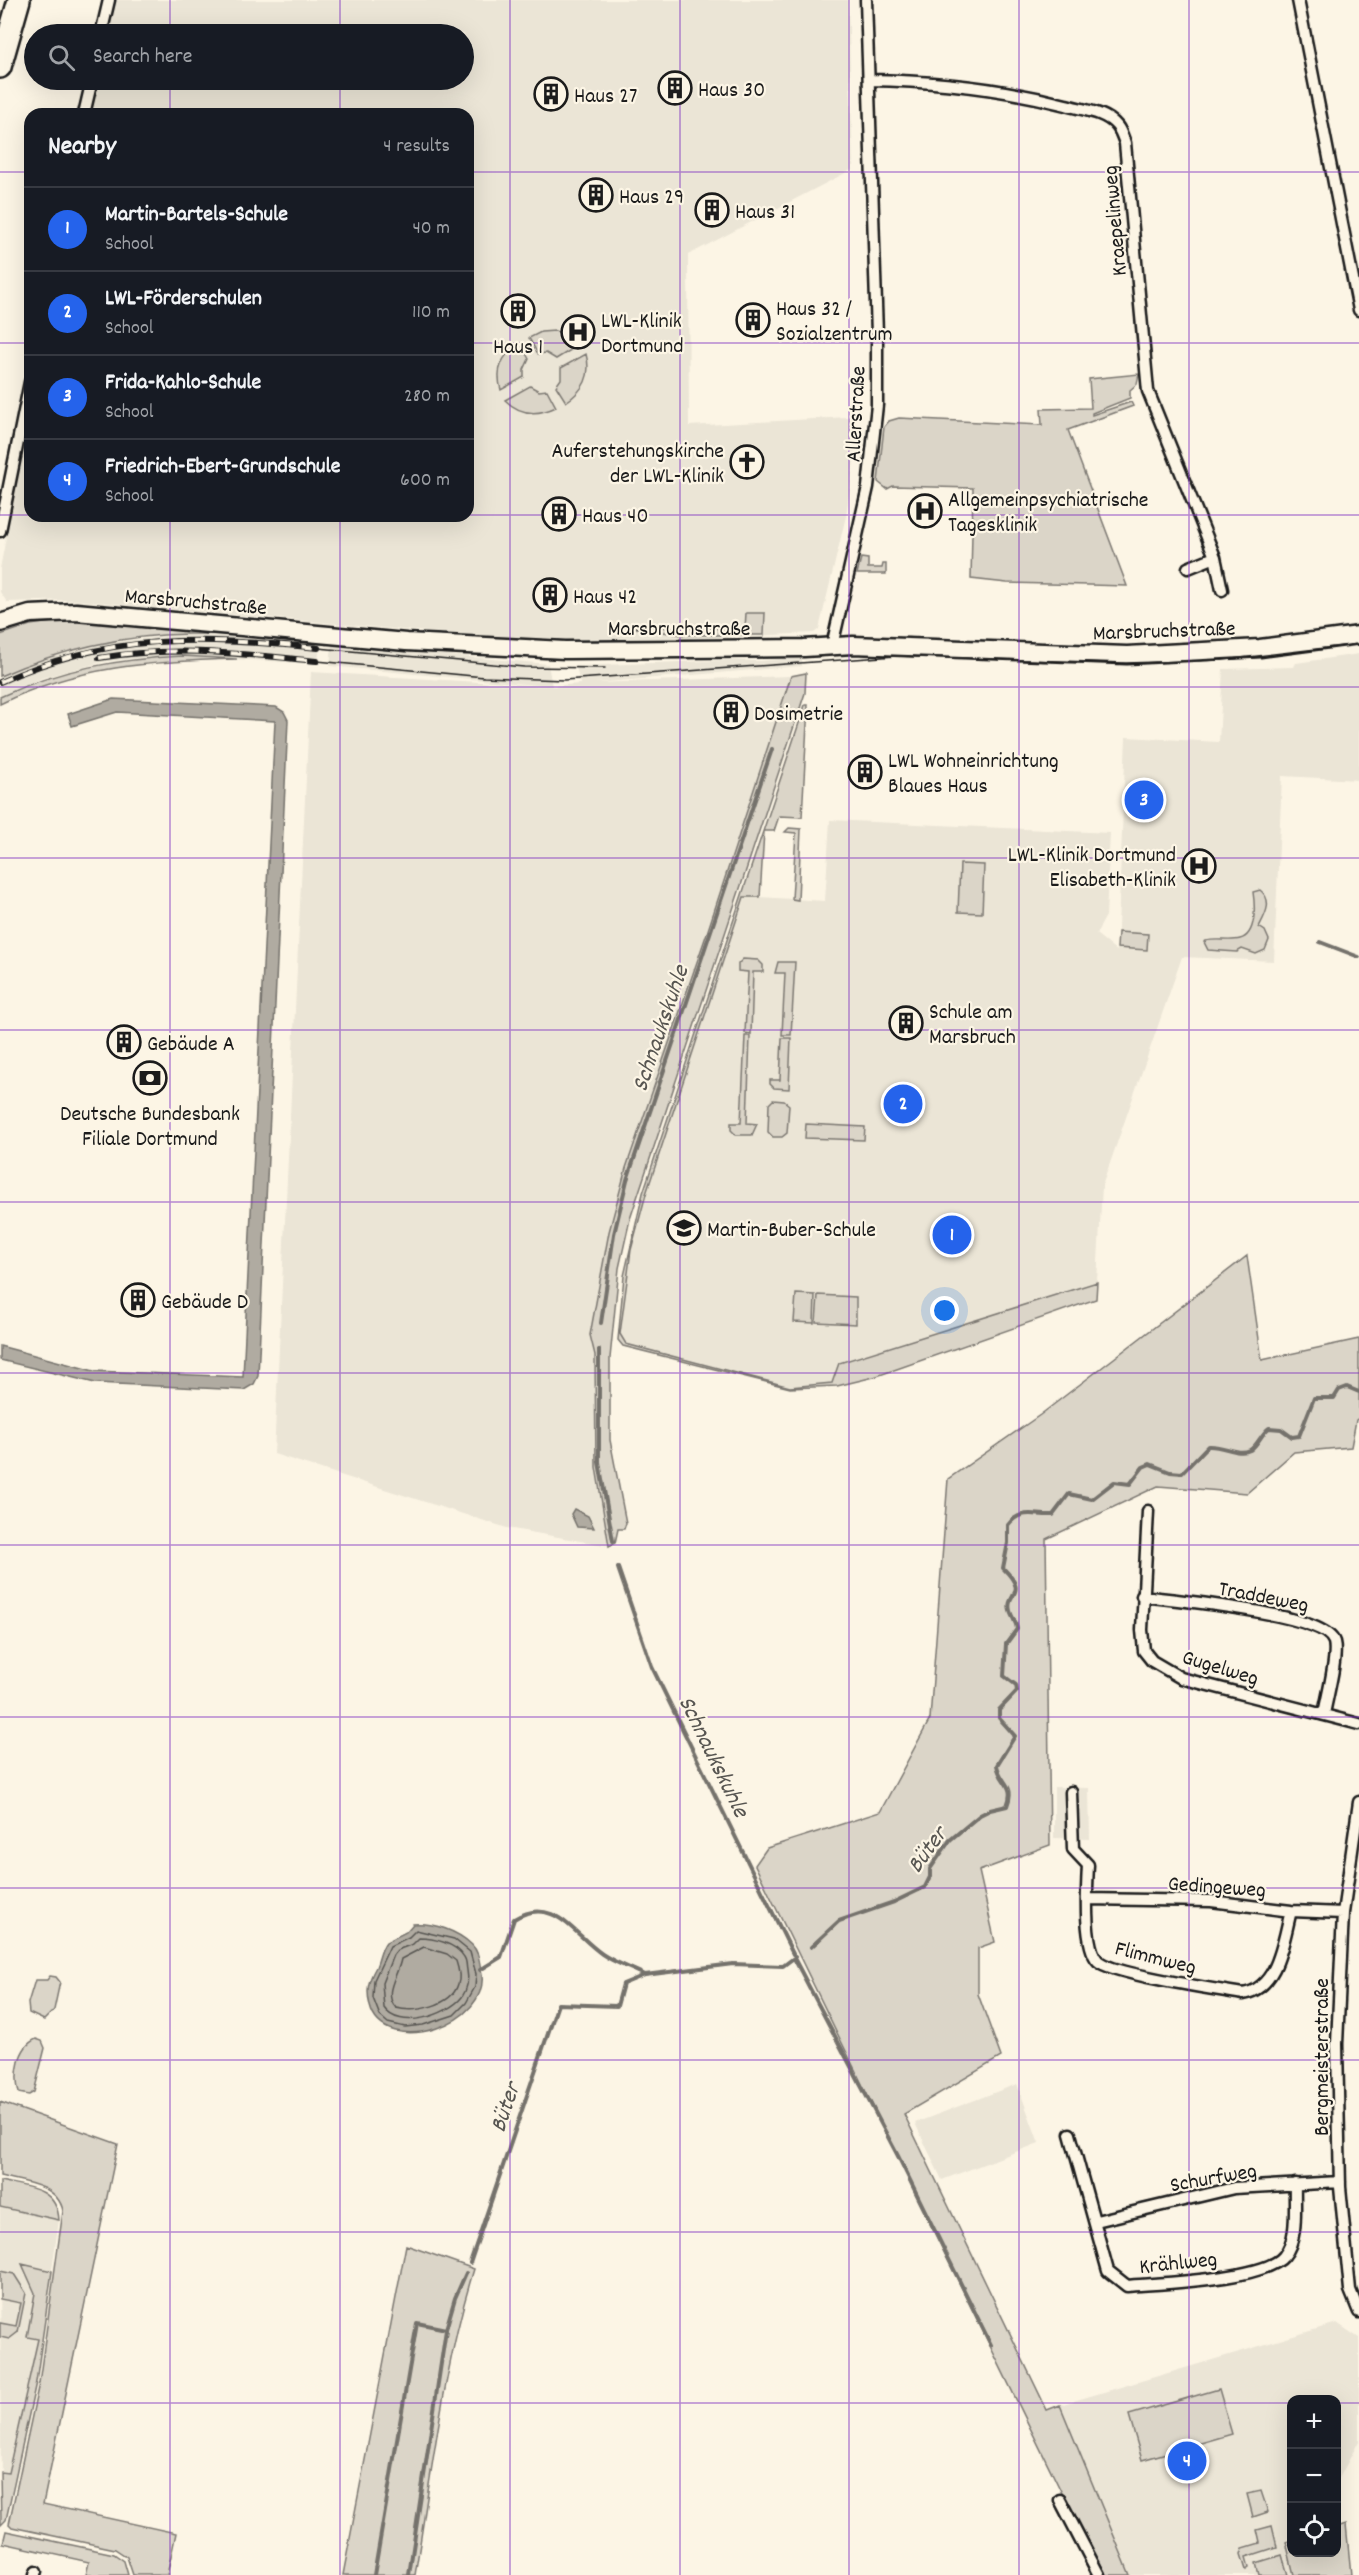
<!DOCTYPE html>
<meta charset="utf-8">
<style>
body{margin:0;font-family:Dekko,sans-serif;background:#20242c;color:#f1f3f6}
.controls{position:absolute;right:18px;bottom:18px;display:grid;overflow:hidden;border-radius:12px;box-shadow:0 6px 24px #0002}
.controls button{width:54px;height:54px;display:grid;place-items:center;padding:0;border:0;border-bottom:2px solid #363941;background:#171b24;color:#f1f3f6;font:30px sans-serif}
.you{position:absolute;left:945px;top:1311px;width:21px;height:21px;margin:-15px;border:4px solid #fff;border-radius:50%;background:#1a73e8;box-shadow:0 0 0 9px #1a73e833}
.badge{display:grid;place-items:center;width:39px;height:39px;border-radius:50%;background:#2563eb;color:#fff;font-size:20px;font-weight:700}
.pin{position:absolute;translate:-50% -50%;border:3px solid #fff;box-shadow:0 2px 6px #0006}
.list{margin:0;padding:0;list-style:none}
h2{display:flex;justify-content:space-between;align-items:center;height:78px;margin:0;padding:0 24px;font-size:26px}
h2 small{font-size:20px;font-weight:400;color:#9ea1a6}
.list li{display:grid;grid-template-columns:39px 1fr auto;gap:18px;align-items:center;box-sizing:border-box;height:84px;padding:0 24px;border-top:2px solid #363941}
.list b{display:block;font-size:22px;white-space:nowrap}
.list p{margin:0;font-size:20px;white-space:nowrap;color:#9ea1a6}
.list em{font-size:20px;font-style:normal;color:#9ea1a6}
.icon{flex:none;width:33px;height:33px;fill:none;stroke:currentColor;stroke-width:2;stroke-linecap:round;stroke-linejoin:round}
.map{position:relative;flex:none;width:1359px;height:2575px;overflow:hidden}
.search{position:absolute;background:#171b24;box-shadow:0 6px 24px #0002;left:24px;top:24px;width:450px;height:66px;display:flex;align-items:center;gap:15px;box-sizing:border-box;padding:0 21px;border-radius:33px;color:#9ea1a6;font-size:22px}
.panel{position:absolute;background:#171b24;box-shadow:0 6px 24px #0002;left:24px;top:108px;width:450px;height:414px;border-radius:18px}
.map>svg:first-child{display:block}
.built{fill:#ebe5d6}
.green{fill:#dbd5c8;stroke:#7c7872;stroke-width:1.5}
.water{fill:#b0aba1;stroke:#75726c;stroke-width:1.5}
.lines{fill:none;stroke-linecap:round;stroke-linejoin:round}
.shore{stroke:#575551;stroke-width:1.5}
.stream{stroke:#75726c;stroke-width:4}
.street-casing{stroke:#1c1c1c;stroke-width:15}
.secondary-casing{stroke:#1c1c1c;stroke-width:21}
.highway-casing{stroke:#1c1c1c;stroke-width:26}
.street{stroke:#fcf5e5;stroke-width:10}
.secondary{stroke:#fcf5e5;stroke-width:16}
.highway{stroke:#fcf5e5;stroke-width:21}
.tram{stroke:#1c1c1c;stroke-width:1.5}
.rail-casing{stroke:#1c1c1c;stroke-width:6}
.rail{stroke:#fcf5e5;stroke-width:4;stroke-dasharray:11;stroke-linecap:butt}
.grid{fill:none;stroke:#7b2cbf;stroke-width:1.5;stroke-opacity:0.55}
.labels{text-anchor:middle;stroke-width:4.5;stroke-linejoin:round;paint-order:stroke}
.poi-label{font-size:22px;fill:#1c1c1c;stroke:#fcf5e5;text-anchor:start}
.street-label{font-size:22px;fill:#1c1c1c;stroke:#fcf5e5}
.water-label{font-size:24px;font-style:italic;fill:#575551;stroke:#fcf5e5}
</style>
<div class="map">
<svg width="1359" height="2575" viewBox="0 0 1359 2575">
<rect width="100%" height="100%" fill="#fcf5e5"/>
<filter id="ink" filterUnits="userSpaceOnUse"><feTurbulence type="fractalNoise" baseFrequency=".0167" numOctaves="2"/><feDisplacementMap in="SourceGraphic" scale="12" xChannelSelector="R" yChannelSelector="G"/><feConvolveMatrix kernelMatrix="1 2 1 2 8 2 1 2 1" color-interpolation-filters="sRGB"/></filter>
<g filter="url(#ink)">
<path class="built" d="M114,0H848L853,169L688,255L689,426L848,417L859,427L846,516L819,629L814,633L628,642L589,641L581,646L74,600L7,602L0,592V569L30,410V516H468V114H90L97,80H464V34H107Z
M187,634L320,644L318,664L183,656L138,658L103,662L42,678L0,697V676L31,663L99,644Z
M332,645L548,664L552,686L580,684L576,666L730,660L761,661L802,657V666L594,683L791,676L708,930L626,1168L609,1232L590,1335L595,1355L596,1467L609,1546L507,1528L274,1454L311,672L546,686L330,666Z
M1359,654V780L1282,776L1274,961L1182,957L1102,1186L1097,1282L839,1363L832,1383L790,1387L626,1344L620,1334L622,1308L631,1250L646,1194L744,896L825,901L830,820L1110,833L1106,916L1096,934L1117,951L1126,737L1219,742L1223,669L1294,667L1296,663Z
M1054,1787L1089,1788L1090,1839L1054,1838Z
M1017,2084L1039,2143L942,2180L915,2123Z
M0,2207L59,2220L36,2382L6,2520L1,2525Z
M1337,2323L1359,2338V2441L1337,2482L1336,2400H1292V2540L1286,2542L1294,2575H1130L1060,2405Z"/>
<path class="green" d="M555,331L568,335L579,345L556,359L546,353L538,354L529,338L541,332Z
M520,343L529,359L524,370V377L501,390C495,369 502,355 520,343Z
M586,354C592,376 584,390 566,402L556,386L561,379V368Z
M1139,374L1137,384L1130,390V398L1092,413V415L1131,402L1133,406L1068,430L1127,586L1007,583L971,579L973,488L893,486L887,489L878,482L884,427L889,421L899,418L1042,425L1041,409L1091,408L1089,379Z
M530,386L539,391L547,390L556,407C537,416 520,415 505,400Z
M861,558L868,559V568H882L883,564H886V574H857Z
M746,613H765L764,635H683L624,626L745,629Z
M74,619L317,640L316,644C274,639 231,633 188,634C123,635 59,650 0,676V635L30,625Z
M183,656L237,659C154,661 75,666 0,704V697C59,669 118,659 183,656Z
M806,673L805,693L630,1219L619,1268L610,1358V1440L626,1523L624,1529H618L615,1543L609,1546L596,1467L595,1355L590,1335L609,1232L626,1168L708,930L791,676Z
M805,705H808L802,817L779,816L774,831H764L760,897H744L646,1194L631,1250L620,1334L626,1344L790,1387L832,1383L839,1363L1097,1282L1096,1299L874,1377L837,1386L790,1388L623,1346L618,1340L624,1276L643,1193Z
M789,828L801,829L798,900L792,899L796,833L785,832Z
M960,864L984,865L982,913L958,912Z
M1260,890C1274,901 1265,915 1259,927L1265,931L1269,940L1265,950L1256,954L1242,949L1237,952L1208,950L1204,942L1206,941C1217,938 1230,942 1240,939C1257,935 1255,905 1253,892Z
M1118,932L1148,934L1147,950L1117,948Z
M743,959L758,960L763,965V972H753L751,1034L745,1033L748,972L738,971V964Z
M778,962H795L791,1035H782L785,973H775Z
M745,1036H750L747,1123L757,1124L752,1135H736L731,1130V1123H741Z
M782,1038H791L789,1089L774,1088L770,1084V1080H780Z
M773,1100L784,1101L789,1105L787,1133L782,1137H773L768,1132L769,1104Z
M806,1124L865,1127L864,1140L805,1138Z
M1247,1256L1262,1360L1359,1339V1418L1356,1420L1351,1447L1294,1452L1247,1493L1158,1486L1046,1539L1050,1845L979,1871L995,1942L978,1948V1994L1001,2057L904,2114L1047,2410L1060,2405L1130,2575H1102L755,1865L767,1848L880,1812L930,1719L948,1479L1040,1415Z
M796,1294L815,1295L814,1323L794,1322Z
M818,1295L856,1297V1324L816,1322Z
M50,1976L56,1977L60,1982L54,2010L44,2020L29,2013L28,2003L35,1980H47Z
M36,2039L42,2041L45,2048L34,2092L29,2095L19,2093C14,2075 18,2047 36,2039Z
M0,2102L118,2144L43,2504L176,2533L167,2575H133L127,2557L115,2549L12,2527L9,2524L39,2383L63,2211C58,2184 23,2182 0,2176Z
M0,2181C27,2187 57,2187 59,2220L0,2207Z
M406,2245L474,2269C443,2369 432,2472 415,2575H343Z
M22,2264L52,2271L36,2382L6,2520L1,2525L0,2472L8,2473L38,2339L27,2337L35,2293Z
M0,2271L14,2274L26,2293L18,2332L9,2339L0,2337V2323L16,2326L21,2303L0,2299Z
M1219,2389L1232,2434L1142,2460L1129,2415Z
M1261,2491L1268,2512L1253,2517L1247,2494Z
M1346,2524L1351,2575H1294L1286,2542L1291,2540L1292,2552H1336L1337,2527Z
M1272,2526L1277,2547L1246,2557L1249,2568L1246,2570L1241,2554L1243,2548L1260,2543L1257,2530Z
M6,2531L114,2554L124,2561L128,2575H86L89,2562L3,2543Z
M1282,2555L1288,2575H1259L1256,2563Z"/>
<path class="water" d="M113,699L276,707L284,712L288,720L258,1376L254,1384L244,1390L95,1383L0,1360V1346L94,1371L243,1377L275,721L117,712L72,726L68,714Z
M574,1509L588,1516L594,1528L577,1527L571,1514Z
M413,1924C433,1922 458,1931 472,1945C479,1952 479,1961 481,1970C495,2024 383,2060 370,2006C366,1990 368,1981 376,1967C380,1958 380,1950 386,1942L406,1932Z"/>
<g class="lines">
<path class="shore" d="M416,1930L454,1939L470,1952L476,1974L475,1987L466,2003L454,2015L423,2025L405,2027L388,2023L380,2016L373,1998L374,1980L390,1946L409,1937Z
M419,1938C433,1938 456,1943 464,1957C467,1961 466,1966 467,1970C469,1980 468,1988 462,1997C448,2015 399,2031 384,2008L382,1983L393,1955L397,1950L413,1944Z
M424,1947L447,1954L456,1961C458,1967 461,1977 458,1984C452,2006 415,2013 396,2008C382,1993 398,1976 401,1959Z"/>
<path class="stream" d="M1320,942L1359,957
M601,1323L614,1234L627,1180L772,749
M599,1350V1462L613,1541
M618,1568L652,1667L793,1954
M811,1947L839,1921L894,1902L925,1887L930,1877V1869L950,1840L980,1815L990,1810L1007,1806C1016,1784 1000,1784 997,1765L1015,1736L999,1718V1710L1017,1691L1016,1685L1004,1676L1006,1644L1017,1629C1016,1621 1012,1618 1010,1611C1005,1593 1030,1595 1003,1568L1008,1543V1525C1021,1508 1034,1516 1053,1515L1069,1494L1092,1499L1114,1482L1130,1484L1143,1467L1150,1464L1170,1472L1182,1473L1208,1446C1223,1445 1238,1456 1250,1450C1258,1445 1261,1434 1269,1428L1281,1429L1292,1437L1299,1436L1314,1398H1334L1339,1390L1347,1387L1359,1392
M795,1960L898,2156L991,2345
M480,1970L501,1957L514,1919C554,1895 573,1934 602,1954C615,1963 631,1968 645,1975
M470,2263L558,2004L617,2006L623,1984L645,1975L733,1964L783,1966L795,1957
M374,2575L417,2323L446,2329L455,2298L466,2273
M409,2575L446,2330"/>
<defs>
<path id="street" d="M1298,0L1359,310
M101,34L109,0
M869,80C936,81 1001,88 1066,105C1083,110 1106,112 1117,126C1121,131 1123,138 1125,143L1148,391L1215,557L1222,590
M84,114L92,80
M0,531L30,382
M1188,568L1215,557
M832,646L868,487L877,405V334L866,0
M1148,1511L1142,1630L1144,1651L1152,1661L1181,1678L1359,1724
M1142,1596C1173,1600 1325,1613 1334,1642C1338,1657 1327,1697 1324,1714
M1071,1792L1073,1849L1088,1865C1087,1886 1083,1946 1098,1961C1112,1974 1219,1990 1243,1994C1279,1988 1283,1940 1291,1911
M1359,1802L1343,1913L1337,2044L1340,2187L1350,2290L1359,2312
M1087,1899L1211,1901L1291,1911L1343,1913
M1070,2134L1108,2271L1127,2286C1160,2283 1265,2280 1284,2256C1299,2238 1294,2206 1295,2184
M1096,2221L1234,2188L1340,2182
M1060,2500L1099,2575
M35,2575L36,2572"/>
<path id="secondary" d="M0,623L30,614L76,612L406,642L565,650L804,648L853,645L1127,655L1260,648L1359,635"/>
<path id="highway" d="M0,67L19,0"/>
</defs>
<use href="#street" class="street-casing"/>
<use href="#secondary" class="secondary-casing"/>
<use href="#highway" class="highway-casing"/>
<use href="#street" class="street"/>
<use href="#secondary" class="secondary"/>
<use href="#highway" class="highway"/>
<path class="tram" d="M318,648L524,667L605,668
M317,661L484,677L564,680L896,656L1126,663L1223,660L1359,644"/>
<defs>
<path id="rail" d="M99,658C172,645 244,654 317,661
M0,682C110,632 201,637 318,648"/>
</defs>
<use href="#rail" class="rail-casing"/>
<use href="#rail" class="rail"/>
</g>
</g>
<path class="grid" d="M170,0V34M340,0V34M510,0V2575M680,0V2575M849,0V2575M1019,0V2575M1189,0V2575M170,80V114M340,80V114M0,172H30M468,172H1359M0,343H30M468,343H1359M0,515H30M468,515H1359M170,516V2575M340,516V2575M0,687H1359M0,858H1359M0,1030H1359M0,1202H1359M0,1373H1359M0,1545H1359M0,1717H1359M0,1888H1359M0,2060H1359M0,2232H1359M0,2403H1292M1336,2403H1359"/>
<defs>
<symbol id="building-ring" viewBox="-11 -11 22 22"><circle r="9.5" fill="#fcf5e5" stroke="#1c1c1c" stroke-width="1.5"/><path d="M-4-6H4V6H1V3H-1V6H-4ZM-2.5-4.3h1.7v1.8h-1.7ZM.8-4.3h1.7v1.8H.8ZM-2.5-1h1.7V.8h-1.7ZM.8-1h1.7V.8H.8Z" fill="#1c1c1c"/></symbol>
<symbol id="hospital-ring" viewBox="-11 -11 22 22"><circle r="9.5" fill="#fcf5e5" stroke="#1c1c1c" stroke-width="1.5"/><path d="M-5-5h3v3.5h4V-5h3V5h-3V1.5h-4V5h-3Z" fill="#1c1c1c"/></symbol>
<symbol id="church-ring" viewBox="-11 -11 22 22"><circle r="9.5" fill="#fcf5e5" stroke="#1c1c1c" stroke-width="1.5"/><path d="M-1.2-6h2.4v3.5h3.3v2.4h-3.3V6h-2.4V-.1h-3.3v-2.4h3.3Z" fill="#1c1c1c"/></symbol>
<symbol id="bank-ring" viewBox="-11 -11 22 22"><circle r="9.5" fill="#fcf5e5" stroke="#1c1c1c" stroke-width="1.5"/><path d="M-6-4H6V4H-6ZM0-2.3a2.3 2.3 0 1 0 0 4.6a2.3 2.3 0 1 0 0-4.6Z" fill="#1c1c1c"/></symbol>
<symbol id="school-ring" viewBox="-11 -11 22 22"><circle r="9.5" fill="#fcf5e5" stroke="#1c1c1c" stroke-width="1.5"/><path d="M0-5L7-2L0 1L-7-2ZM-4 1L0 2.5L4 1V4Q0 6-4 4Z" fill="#1c1c1c"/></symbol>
</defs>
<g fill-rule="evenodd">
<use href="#building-ring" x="656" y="69" width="38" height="38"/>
<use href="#building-ring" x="532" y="75" width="38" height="38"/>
<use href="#building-ring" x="577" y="176" width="38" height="38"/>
<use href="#building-ring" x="693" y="191" width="38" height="38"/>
<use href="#building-ring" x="499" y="292" width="38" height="38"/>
<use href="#building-ring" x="734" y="301" width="38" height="38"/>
<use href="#hospital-ring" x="559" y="313" width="38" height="38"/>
<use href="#church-ring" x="728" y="443" width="38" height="38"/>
<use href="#hospital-ring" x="906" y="492" width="38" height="38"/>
<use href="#building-ring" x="540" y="495" width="38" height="38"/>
<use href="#building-ring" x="531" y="576" width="38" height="38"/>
<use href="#building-ring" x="712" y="693" width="38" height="38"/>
<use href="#building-ring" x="846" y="753" width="38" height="38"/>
<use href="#hospital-ring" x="1180" y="847" width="38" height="38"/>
<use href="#building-ring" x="887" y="1004" width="38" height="38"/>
<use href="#building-ring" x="105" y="1023" width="38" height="38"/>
<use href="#bank-ring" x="131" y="1059" width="38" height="38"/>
<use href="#school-ring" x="665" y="1209" width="38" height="38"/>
<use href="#building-ring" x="119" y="1281" width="38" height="38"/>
</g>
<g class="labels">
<g class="poi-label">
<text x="698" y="96">Haus 30</text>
<text x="574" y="102">Haus 27</text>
<text x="619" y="203">Haus 29</text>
<text x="735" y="218">Haus 31</text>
<text x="776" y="315">Haus 32 /<tspan x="776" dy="25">Sozialzentrum</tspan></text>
<text x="601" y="327">LWL-Klinik<tspan x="601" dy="25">Dortmund</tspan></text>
<text x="518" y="353" text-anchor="middle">Haus 1</text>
<text x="724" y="457" text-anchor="end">Auferstehungskirche<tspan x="724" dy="25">der LWL-Klinik</tspan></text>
<text x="948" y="506">Allgemeinpsychiatrische<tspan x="948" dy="25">Tagesklinik</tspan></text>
<text x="582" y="522">Haus 40</text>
<text x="573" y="603">Haus 42</text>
<text x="754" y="720">Dosimetrie</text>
<text x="888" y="767">LWL Wohneinrichtung<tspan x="888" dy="25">Blaues Haus</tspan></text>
<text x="1176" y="861" text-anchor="end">LWL-Klinik Dortmund<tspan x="1176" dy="25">Elisabeth-Klinik</tspan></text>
<text x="929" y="1018">Schule am<tspan x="929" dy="25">Marsbruch</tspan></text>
<text x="147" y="1050">Gebäude A</text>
<text x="150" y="1120" text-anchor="middle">Deutsche Bundesbank<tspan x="150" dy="25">Filiale Dortmund</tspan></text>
<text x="707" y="1236">Martin-Buber-Schule</text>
<text x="161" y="1308">Gebäude D</text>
</g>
<g class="street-label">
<text transform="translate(1113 221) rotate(-95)" y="8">Kraepelinweg</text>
<text transform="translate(854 414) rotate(-87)" y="8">Allerstraße</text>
<text transform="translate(196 600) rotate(5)" y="8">Marsbruchstraße</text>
<text x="679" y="635">Marsbruchstraße</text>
<text transform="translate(1164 629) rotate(-2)" y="8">Marsbruchstraße</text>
<text transform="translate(1264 1595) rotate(11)" y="8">Traddeweg</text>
<text transform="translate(1221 1666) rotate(17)" y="8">Gugelweg</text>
<text transform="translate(1217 1885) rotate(4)" y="8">Gedingeweg</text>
<text transform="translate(1156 1956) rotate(14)" y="8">Flimmweg</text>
<text transform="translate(1320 2057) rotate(-90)" y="8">Bergmeisterstraße</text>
<text transform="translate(1213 2176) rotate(-10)" y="8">Schurfweg</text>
<text transform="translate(1178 2261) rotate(-6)" y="8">Krählweg</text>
</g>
<g class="water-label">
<text transform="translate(659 1028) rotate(-71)" y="8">Schnaukskuhle</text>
<text transform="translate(715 1756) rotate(64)" y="8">Schnaukskuhle</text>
<text transform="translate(926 1849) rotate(-54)" y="8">Büter</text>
<text transform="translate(504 2107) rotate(-71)" y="8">Büter</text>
</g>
</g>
</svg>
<div class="controls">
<button>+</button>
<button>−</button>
<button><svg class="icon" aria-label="locate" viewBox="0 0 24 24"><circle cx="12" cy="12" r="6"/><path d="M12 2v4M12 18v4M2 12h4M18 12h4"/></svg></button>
</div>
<div class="you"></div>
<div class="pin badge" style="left:952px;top:1235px">1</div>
<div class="pin badge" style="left:903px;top:1104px">2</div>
<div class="pin badge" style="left:1144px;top:800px">3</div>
<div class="pin badge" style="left:1187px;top:2461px">4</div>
<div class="search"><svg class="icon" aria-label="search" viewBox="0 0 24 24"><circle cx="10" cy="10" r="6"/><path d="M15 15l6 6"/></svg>Search here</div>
<section class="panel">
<h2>Nearby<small>4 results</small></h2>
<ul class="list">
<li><span class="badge">1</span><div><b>Martin-Bartels-Schule</b><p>School</p></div><em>40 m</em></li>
<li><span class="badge">2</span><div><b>LWL-Förderschulen</b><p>School</p></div><em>110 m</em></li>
<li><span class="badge">3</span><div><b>Frida-Kahlo-Schule</b><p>School</p></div><em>280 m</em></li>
<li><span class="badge">4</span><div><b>Friedrich-Ebert-Grundschule</b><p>School</p></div><em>600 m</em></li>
</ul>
</section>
</div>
